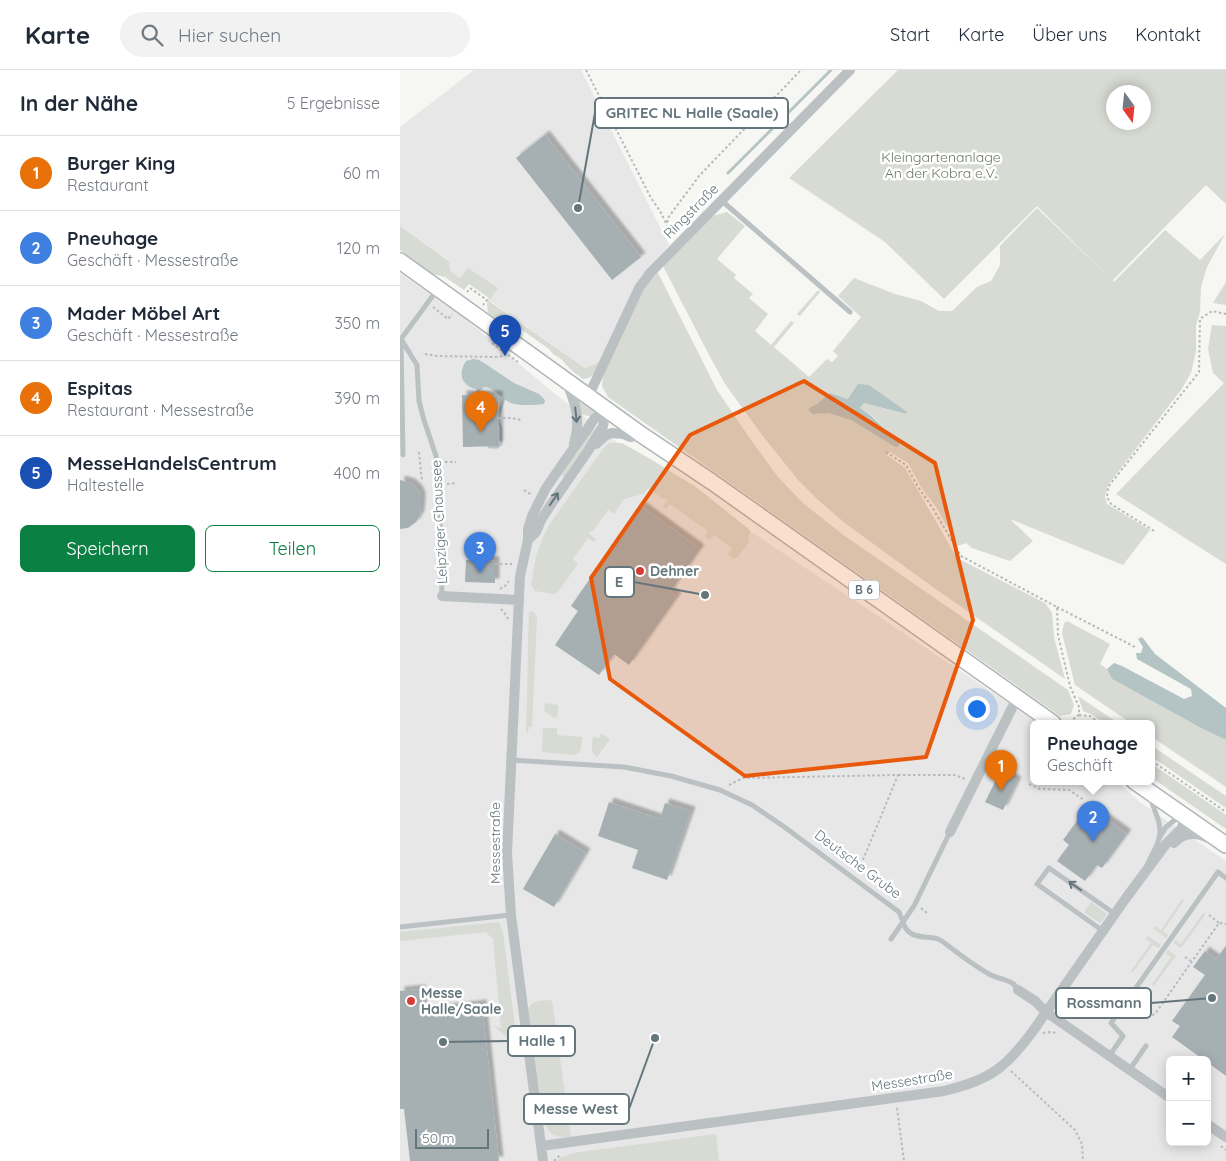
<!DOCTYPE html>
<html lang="de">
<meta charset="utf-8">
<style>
body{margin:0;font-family:Quicksand,sans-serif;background:#f2f2f3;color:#1f2937}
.controls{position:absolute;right:15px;bottom:15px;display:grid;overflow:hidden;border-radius:8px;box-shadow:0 2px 12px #0003}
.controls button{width:45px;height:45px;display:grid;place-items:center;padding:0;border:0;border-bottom:1px solid #e0e1e3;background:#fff;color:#1f2937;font:25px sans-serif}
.compass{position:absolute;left:706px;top:15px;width:45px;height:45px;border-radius:50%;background:#fff;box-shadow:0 2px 12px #0003;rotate:165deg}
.scale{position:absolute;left:15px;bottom:12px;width:74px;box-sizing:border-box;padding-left:5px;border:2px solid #64767c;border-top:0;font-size:14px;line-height:18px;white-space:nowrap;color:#64767c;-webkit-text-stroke:4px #fff;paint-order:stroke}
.you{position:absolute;left:576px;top:638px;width:18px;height:18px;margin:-12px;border:4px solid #fff;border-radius:50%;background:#1a73e8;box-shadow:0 0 0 8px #1a73e833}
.badge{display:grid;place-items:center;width:32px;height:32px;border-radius:50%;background:#0b8043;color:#fff;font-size:16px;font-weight:700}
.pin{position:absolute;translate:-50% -41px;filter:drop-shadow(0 1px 2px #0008)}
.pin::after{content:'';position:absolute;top:26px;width:18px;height:15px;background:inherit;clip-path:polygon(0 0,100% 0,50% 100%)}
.popup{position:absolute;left:630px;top:650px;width:125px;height:65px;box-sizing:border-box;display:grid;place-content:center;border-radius:8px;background:#fff;filter:drop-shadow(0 1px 4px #0005);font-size:16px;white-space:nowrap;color:#747a83}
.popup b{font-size:19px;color:#1f2937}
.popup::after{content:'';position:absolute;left:50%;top:100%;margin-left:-10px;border:10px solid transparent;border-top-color:#fff}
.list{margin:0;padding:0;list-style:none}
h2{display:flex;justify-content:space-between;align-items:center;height:65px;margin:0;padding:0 20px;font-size:21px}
h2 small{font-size:16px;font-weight:400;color:#747a83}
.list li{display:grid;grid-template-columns:32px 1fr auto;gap:15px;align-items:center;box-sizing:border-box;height:75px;padding:0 20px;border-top:1px solid #e0e1e3}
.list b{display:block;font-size:19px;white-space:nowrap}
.list p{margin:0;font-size:16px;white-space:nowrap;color:#747a83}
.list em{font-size:16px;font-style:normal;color:#747a83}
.actions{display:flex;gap:10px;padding:15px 20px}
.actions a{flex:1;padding:11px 0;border:1px solid #0b8043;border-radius:8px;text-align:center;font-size:18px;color:#0b8043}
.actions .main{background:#0b8043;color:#fff}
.icon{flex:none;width:28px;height:28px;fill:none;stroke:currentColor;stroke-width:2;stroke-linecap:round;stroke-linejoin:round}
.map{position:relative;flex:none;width:826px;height:1091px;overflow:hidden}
header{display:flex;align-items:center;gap:30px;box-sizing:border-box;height:70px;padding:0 25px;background:#fff;border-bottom:1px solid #e0e1e3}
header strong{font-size:24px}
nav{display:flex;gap:28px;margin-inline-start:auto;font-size:18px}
.search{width:350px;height:45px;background:#f2f2f3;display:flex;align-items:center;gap:12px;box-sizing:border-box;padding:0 18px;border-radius:28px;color:#747a83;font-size:19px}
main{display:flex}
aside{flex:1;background:#fff}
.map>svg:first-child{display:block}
.built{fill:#e7e7e7;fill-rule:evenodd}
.green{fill:#d7dbd3;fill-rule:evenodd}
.water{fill:#b4c3c4}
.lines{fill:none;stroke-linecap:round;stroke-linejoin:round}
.stream{stroke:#b4c3c4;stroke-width:3}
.building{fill:#a6afb2;filter:url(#shadow)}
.primary-casing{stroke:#afb5b8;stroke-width:18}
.path{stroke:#b6babc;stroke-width:2;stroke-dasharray:2.5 2.5;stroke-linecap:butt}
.lane{stroke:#bbc1c3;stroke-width:5}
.street{stroke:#bbc1c3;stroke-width:10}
.primary{stroke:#fff;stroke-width:15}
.oneway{stroke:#64767c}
.marked{fill:#e8590c;fill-opacity:0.2;stroke:#e8590c;stroke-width:4;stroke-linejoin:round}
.poi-dot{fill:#d53c35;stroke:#fff;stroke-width:2}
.labels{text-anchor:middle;stroke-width:5;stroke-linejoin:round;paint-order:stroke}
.shield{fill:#fff;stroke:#929fa3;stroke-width:1}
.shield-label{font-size:12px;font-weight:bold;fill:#64767c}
.park-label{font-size:14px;fill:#6d7966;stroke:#fff}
.street-label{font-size:14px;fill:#64767c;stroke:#fff}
.poi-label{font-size:14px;font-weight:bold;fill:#64767c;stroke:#fff;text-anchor:start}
.leader{fill:none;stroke:#64767c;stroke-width:2}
.callout-dot{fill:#64767c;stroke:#fff;stroke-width:2}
.callout{fill:#fff;stroke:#64767c;stroke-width:2}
.callout-label{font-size:15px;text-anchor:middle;font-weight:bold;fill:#64767c}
</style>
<header>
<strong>Karte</strong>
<div class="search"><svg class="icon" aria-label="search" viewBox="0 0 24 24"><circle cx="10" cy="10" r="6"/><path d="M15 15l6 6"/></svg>Hier suchen</div>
<nav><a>Start</a><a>Karte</a><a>Über uns</a><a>Kontakt</a></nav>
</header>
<main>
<aside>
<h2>In der Nähe<small>5 Ergebnisse</small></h2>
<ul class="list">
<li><span class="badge" style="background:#e8710a">1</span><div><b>Burger King</b><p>Restaurant</p></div><em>60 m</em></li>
<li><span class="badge" style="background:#3f7fe0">2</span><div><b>Pneuhage</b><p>Geschäft · Messestraße</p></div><em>120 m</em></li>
<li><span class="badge" style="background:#3f7fe0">3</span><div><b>Mader Möbel Art</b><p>Geschäft · Messestraße</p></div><em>350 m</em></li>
<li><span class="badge" style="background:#e8710a">4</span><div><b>Espitas</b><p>Restaurant · Messestraße</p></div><em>390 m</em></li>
<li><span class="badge" style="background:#1a4fb4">5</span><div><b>MesseHandelsCentrum</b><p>Haltestelle</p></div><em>400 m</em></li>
</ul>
<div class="actions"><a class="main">Speichern</a><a>Teilen</a></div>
</aside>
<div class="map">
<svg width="826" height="1091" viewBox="0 0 826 1091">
<defs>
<filter id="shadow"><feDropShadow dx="4.5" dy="-4.5" stdDeviation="1" flood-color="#0004"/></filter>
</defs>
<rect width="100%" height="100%" fill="#f6f6f3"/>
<path class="built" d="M74,0H181L269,175L240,207L232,221L200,292L185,298L89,230L97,218L68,199L61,208L49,201V190L0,156V57Z
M0,203L64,248L155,324L218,373L604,630L637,653H634V711H716L741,733L826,791V1091H0ZM770,990H807V1072H770Z"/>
<path class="green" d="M498,0H826V134L806,115L713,210L714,212L765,160L800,190L825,164L807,197L801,217L800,242L796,255V281L791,303L781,320L708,415L705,426L707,434L750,460L723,495L610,449L633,471L610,491L572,478L566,473L558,476L536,437L521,417L508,393L490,382L487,385L505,398L557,488L645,533L652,543L654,567L665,609L537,520L446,454L416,428L399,411L362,365L325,314L308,283L263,196L312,146L327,142L345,156L317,189L336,205L334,208L353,224L349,228L368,244L355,261L371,275L391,251L394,253L374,277L409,307L427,289L432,292L438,286L433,281L461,247L438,226L454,208L495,224L521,231L539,241H552L577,217L591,211L600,195V176L637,138L712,210L637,136L544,229L485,172L389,108ZM714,22H744V52H714ZM430,323L448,329L507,342L505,344L464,333L460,338L470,344L499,372L495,377L451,350L428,343L417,334Z
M0,156L49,191L50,201L60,208L68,198L98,218L89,231L185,298L200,292C196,300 193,309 183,309L171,300L161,289L153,284L149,279L122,260L98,249L88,243L87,234L89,228L69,214L64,220L45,207L33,204L0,180Z
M257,201L317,320L351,370L378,407L403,433L442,464L668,620L674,635L671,644L660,646L208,327L202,316L203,305C219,271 234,230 257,201Z
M826,212V235L813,233Z
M418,220L420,222L400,246L397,244Z
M812,255L826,256V494L716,424L824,313L813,303L808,279Z
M179,329L195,341L191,347L185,345H182L178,331Z
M193,359L196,361L164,407L162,406L161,405Z
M209,373H222L252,390L296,417L350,460L348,468L349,472L338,487L334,489L328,484L332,478L314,465L310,470L305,467L308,461L270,434L266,439L263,436L267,430L264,428L263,429L248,418L243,424L224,429L214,444L208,440L193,461H191L189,464L196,469L194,472L188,468L173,489L178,494L158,522L154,524L135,521L131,515L136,486L141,472L149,455L203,379Z
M131,541L134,542L137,547L132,657H129L128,662H126C128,622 127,582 129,542Z
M667,551L710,574L700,594L707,599L712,609L803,659L826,670V717L752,667V653H731L675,615L662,563L664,553Z
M678,626L718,653H704L691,644L683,641Z
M145,633L158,635L157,648L153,647L144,641Z
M143,658H157V665L182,667L181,679L179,683L174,685L142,682Z
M200,663L210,669L197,687C190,682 192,675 193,667L200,668Z
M752,676L826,726V738L752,687Z
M752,694L826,745V759L752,708Z
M782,829L784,830L763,861L768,865L766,868L753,858L755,856L761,860Z
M691,832L707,844L700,853L684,842Z
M803,843L806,844L781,878L774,873L775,870L781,874Z
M99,852L103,862L116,964L109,968L93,956L101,958L93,869L86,862L0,871V862Z
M748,866L761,875L759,878L753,875L733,902L731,901L751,873L746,869Z
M768,880L776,886L754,916L752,914L771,887L766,883Z
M152,930L171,1067C152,1069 146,1061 142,1044L128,940C131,929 142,931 152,930Z
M316,1064L319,1091H157L160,1088L173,1083Z"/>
<path class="water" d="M73,289L79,290L84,293L114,313L139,324L145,330L144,334C138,335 118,336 111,333C101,329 96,318 84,317L81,320C64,318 56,307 66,291Z
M458,314L469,315L507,342L506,344L464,333L460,338L469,344L499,372V376L495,377L451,350L428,343L412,344L408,339L417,334L430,323L448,329Z
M742,567L755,584L826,638V670L803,659L712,609L707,599L714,593L722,596L784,629L792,626L791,619L737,589L736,583H741L743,577L738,569Z"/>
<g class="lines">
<path class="stream" d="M328,103L431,0
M78,327L77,323L79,319
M88,375L90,377H97L101,374V358L98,351L99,344L104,328"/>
</g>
<path class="building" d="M145,65L241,187L212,210L116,88Z
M62,325H98L99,376L63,377Z
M0,410L11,413L18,420L21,426V435L20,445L16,452L8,458L0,459Z
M241,436L300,479L270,522L277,527L229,595L214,584L199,605L155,575L178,541L171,536Z
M66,490L95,491V513L65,512Z
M600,702L617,711L603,740L585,732Z
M209,732L260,749L265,733L291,741L267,810L232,798L238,780L198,766Z
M688,736L727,764L702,798L697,795L685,811L657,791L669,775L663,770Z
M155,764L186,783L154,837L123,819Z
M826,876V1006L807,992V990H804L772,967L780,956L772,951L805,905L793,897L805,881L816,889Z
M21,919L23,941L82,934L99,1091H10L4,1039H0V921Z"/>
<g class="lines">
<defs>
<path id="primary" d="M0,191L242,365L312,412L653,653
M734,711L826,775"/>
</defs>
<use href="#primary" class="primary-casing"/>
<path class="path" d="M186,0L251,128L260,141L266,153
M271,167L267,154L268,148L299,106L401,0
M67,222L70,218L87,230L83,235
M33,237L48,249L52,244
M92,273L118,292
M25,284L37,286L96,287L103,286L106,284
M98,348H111L122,350
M19,382L22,412
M486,382L506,395L518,417L532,437L561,486L657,537L658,565L670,616L679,637V645L675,647L671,653
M45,392H56
M47,414L57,413
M124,420L132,425
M754,461L711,434L707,427L708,417L799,302L800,249L812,241L826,244
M95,494H112
M100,519L105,516L109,511
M657,537L735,577
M101,539L104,542L108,549
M679,645L690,646L700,653
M752,691L826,742
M498,705H555L565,709
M629,714L640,719L669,720L684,730
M329,715L343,708L498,705L458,802
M521,838L528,844
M809,845L819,853
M785,887L791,891L793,890
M739,944L745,948L755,944L819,853L826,854
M643,963L649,962L658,963
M611,1001L675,1060L682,1074L683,1091
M497,1038L504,1091
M821,1076L826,1080
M154,1091L161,1084"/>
<path class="lane" d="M322,131L450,242
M37,220L1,269L17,295L19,331L24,350L36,386L39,408L42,526
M1,270L3,385
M111,690L224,697L271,706L320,720L352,735L383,756L499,842C502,848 504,859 509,862C517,869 529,866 538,869C543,871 547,875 551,878C563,887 576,897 589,904C599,910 614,909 618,920
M760,767L766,757L780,746
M748,793C751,785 758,776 759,768C763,753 753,740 750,726
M0,857L111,845
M703,861L637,814L649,798L715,844
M491,869L514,836L550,762
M710,985L723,966L711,953L818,802L826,808
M730,999L746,976"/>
<path class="street" d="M166,311C176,334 181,350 174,374
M188,327L239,218L250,203L450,0
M196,374L206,365L212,363L223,364L230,367L242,365
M128,470L136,462L141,450L152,433L188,381L203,356L206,339
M42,526L119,530
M550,762L617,628
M774,773C784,762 796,762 808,768
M618,920L635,931L646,942L770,1028
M807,1054L826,1067
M141,1076L544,1021C564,1016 588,1009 604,994C615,985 624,973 633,961L726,828L766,774L781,759L784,752L782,745
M143,1091L111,845L107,783L120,506L128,470V459L132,446L146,418L157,402L195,348L206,339"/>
<use href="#primary" class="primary"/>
</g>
<defs><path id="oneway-shaft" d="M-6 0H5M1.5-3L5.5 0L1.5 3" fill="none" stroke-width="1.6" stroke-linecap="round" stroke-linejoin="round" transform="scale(1.25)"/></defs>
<g class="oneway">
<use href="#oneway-shaft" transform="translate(176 345) rotate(84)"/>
<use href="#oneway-shaft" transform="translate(154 429) rotate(-56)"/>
<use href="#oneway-shaft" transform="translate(675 816) rotate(-145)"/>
</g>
<path class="marked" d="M404,311L535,393L573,550L526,687L345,706L210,609L191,508L290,365Z"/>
<g class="poi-dot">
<circle cx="240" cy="501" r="5"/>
<circle cx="11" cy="931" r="5"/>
</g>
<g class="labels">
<rect class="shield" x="449" y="510.5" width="30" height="19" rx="4"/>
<g class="shield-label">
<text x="464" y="524">B 6</text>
</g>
<g class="park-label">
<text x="541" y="92">Kleingartenanlage<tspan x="541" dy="16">An der Kobra e.V.</tspan></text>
</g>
<g class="street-label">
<text transform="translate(291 141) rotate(-45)" y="5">Ringstraße</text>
<text transform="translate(39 452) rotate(-93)" y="5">Leipziger Chaussee</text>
<text transform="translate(95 773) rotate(-90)" y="5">Messestraße</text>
<text transform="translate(458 794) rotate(37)" y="5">Deutsche Grube</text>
<text transform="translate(512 1010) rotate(-9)" y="5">Messestraße</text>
</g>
<g class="poi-label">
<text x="250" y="506">Dehner</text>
<text x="21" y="928">Messe<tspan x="21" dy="16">Halle/Saale</tspan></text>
</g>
</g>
<path class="leader" d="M178 138L195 43M305 525L234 512M812 928L751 933M43 972L108 971M255 968L229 1039"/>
<g class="callout-dot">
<circle cx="178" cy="138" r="5"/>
<circle cx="305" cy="525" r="5"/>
<circle cx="812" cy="928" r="5"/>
<circle cx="43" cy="972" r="5"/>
<circle cx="255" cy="968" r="5"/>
</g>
<g class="callout">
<rect x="195" y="28" width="193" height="30" rx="5"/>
<rect x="205" y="497" width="29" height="30" rx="5"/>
<rect x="656" y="918" width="95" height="30" rx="5"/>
<rect x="108" y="956" width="67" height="30" rx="5"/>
<rect x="124" y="1024" width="105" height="30" rx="5"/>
</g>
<g class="callout-label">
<text x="292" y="48">GRITEC NL Halle (Saale)</text>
<text x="219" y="517">E</text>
<text x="704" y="938">Rossmann</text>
<text x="142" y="976">Halle 1</text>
<text x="176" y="1044">Messe West</text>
</g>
</svg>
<div class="controls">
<button>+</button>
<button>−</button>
</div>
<svg class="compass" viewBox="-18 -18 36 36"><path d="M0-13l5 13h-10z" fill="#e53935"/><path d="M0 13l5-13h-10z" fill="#747a83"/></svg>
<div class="scale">50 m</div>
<div class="you"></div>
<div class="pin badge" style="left:601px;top:721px;background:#e8710a">1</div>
<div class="pin badge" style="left:693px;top:772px;background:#3f7fe0">2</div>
<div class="popup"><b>Pneuhage</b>Geschäft</div>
<div class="pin badge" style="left:80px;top:503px;background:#3f7fe0">3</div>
<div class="pin badge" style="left:81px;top:362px;background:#e8710a">4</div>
<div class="pin badge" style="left:105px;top:286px;background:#1a4fb4">5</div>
</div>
</main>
